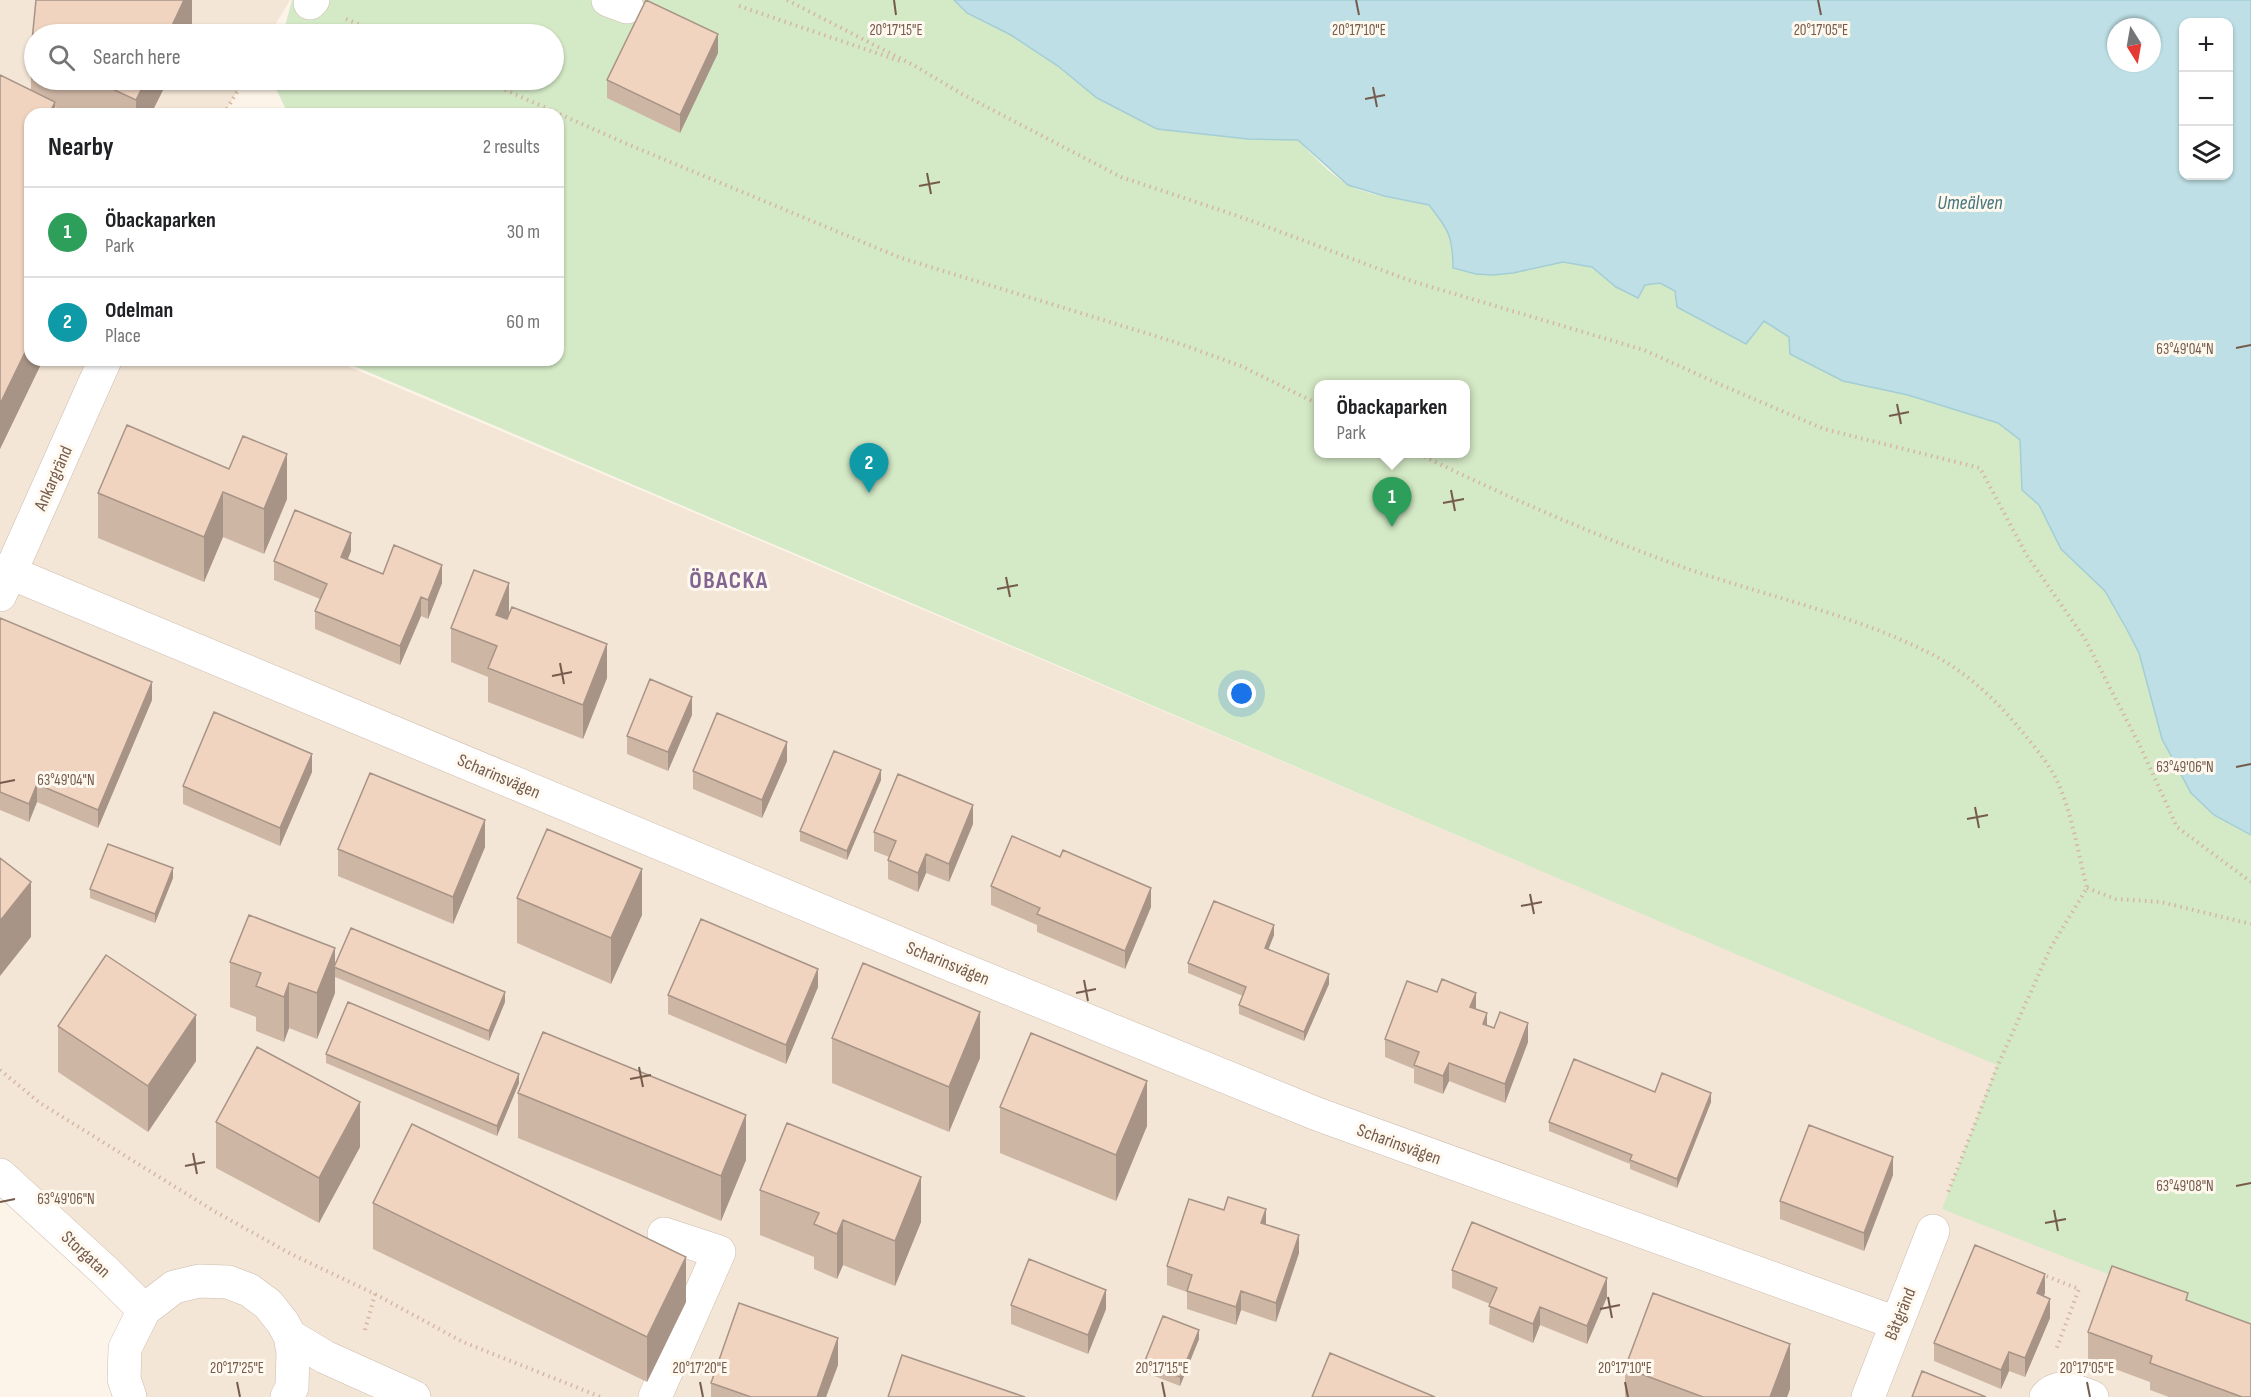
<!DOCTYPE html>
<meta charset="utf-8">
<style>
body{margin:0;font-family:"Sofia Sans Condensed",sans-serif;background:#f2f2f2;color:#202124}
.controls{position:absolute;right:18px;top:18px;display:grid;overflow:hidden;border-radius:12px;box-shadow:0 2px 4px #0004}
.controls button{width:54px;height:54px;display:grid;place-items:center;padding:0;border:0;border-bottom:2px solid #e0e0e0;background:#fff;color:#202124;font:30px sans-serif}
.compass{position:absolute;left:2107px;top:18px;width:54px;height:54px;border-radius:50%;background:#fff;box-shadow:0 2px 4px #0004;rotate:169deg}
.you{position:absolute;left:1242px;top:694px;width:21px;height:21px;margin:-15px;border:4px solid #fff;border-radius:50%;background:#1a73e8;box-shadow:0 0 0 9px #1a73e833}
.badge{display:grid;place-items:center;width:39px;height:39px;border-radius:50%;background:#7c3aed;color:#fff;font-size:20px;font-weight:700}
.pin{position:absolute;translate:-50% -50px;filter:drop-shadow(0 2px 3px #0008)}
.pin::after{content:'';position:absolute;top:32px;width:21px;height:18px;background:inherit;clip-path:polygon(0 0,100% 0,50% 100%)}
.popup{position:absolute;left:1314px;top:380px;width:156px;height:78px;box-sizing:border-box;display:grid;place-content:center;border-radius:12px;background:#fff;filter:drop-shadow(0 2px 4px #0005);font-size:20px;white-space:nowrap;color:#757577}
.popup b{font-size:22px;color:#202124}
.popup::after{content:'';position:absolute;left:50%;top:100%;margin-left:-12px;border:12px solid transparent;border-top-color:#fff}
.list{margin:0;padding:0;list-style:none}
h2{display:flex;justify-content:space-between;align-items:center;height:78px;margin:0;padding:0 24px;font-size:26px}
h2 small{font-size:20px;font-weight:400;color:#757577}
.list li{display:grid;grid-template-columns:39px 1fr auto;gap:18px;align-items:center;box-sizing:border-box;height:90px;padding:0 24px;border-top:2px solid #e0e0e0}
.list b{display:block;font-size:22px;white-space:nowrap}
.list p{margin:0;font-size:20px;white-space:nowrap;color:#757577}
.list em{font-size:20px;font-style:normal;color:#757577}
.icon{flex:none;width:33px;height:33px;fill:none;stroke:currentColor;stroke-width:2;stroke-linecap:round;stroke-linejoin:round}
.map{position:relative;flex:none;width:2251px;height:1397px;overflow:hidden}
.search{position:absolute;background:#fff;box-shadow:0 2px 4px #0004;left:24px;top:24px;width:540px;height:66px;display:flex;align-items:center;gap:15px;box-sizing:border-box;padding:0 21px;border-radius:33px;color:#757577;font-size:22px}
.panel{position:absolute;background:#fff;box-shadow:0 2px 4px #0004;left:24px;top:108px;width:540px;height:258px;border-radius:18px}
.map>svg:first-child{display:block}
.residential{fill:#f3e6d6}
.green{fill:#d4e9c6;fill-rule:evenodd}
.water{fill:#bddfe5;stroke:#a3ced6;stroke-width:1.5;fill-rule:evenodd}
.lines{fill:none;stroke-linecap:round;stroke-linejoin:round}
.minor-casing{stroke:#cdbcae;stroke-width:34}
.path{stroke:#d5b7a3;stroke-width:4;stroke-dasharray:1.5 4.5;stroke-linecap:butt}
.minor{stroke:#fff;stroke-width:33}
.wall{fill:#ceb6a5}
.shaded-wall{fill:#a89486}
.building{fill:#f0d4c0;stroke:#a89486;stroke-width:1.5}
.ticks{fill:none;stroke:#755b4c;stroke-width:2}
.labels{text-anchor:middle;stroke-width:6;stroke-linejoin:round;paint-order:stroke}
.street-label{font-size:18px;fill:#755b4c;stroke:#fef8ee}
.water-label{font-size:20px;font-style:italic;fill:#437680;stroke:#fef8ee}
.district-label{font-size:24px;font-weight:bold;letter-spacing:1.5px;fill:#826591;stroke:#fef8ee}
.ticks-label{font-size:15px;text-anchor:middle;fill:#755b4c;stroke:#fef8ee;stroke-width:6;stroke-linejoin:round;paint-order:stroke}
</style>
<div class="map">
<svg width="2251" height="1397" viewBox="0 0 2251 1397">
<rect width="100%" height="100%" fill="#fcf4e8"/>
<path class="residential" d="M0,0H290L270,34H34V80H244L224,114H30V360H333L1998,1064L2251,1397H130L144,1310L0,1175Z"/>
<path class="green" d="M292,0H954L967,13L1011,35L1058,66L1097,98L1157,129L1248,139L1298,140C1313,155 1328,173 1347,184C1364,195 1408,201 1429,205L1447,229L1453,248L1539,266L1563,262L1592,267L1616,287L1660,283L1675,291L1746,343L1764,320L1789,337L1908,395L1998,423L2020,440L2023,490L2039,505L2061,549L2105,591L2139,653L2162,739L2191,793L2214,815L2251,835V1330L1942,1209L1997,1065L340,360H558V114H288L272,80H554V34H283ZM1318,384H1466V454H1318Z"/>
<path class="water" d="M954,0H2251V835L2214,815L2191,793L2162,739L2139,653L2126,628L2105,591L2061,549L2039,505L2022,490L2020,440L1998,423L1908,395L1843,381L1790,354L1789,337L1764,321L1746,344L1677,307L1675,291L1660,283L1645,285L1638,298L1616,287L1592,267L1563,262L1513,273L1493,275L1476,274L1453,268C1453,236 1448,229 1429,205L1384,196L1348,185L1298,140L1248,139L1157,129L1097,98L1058,66L1011,35L967,13ZM2184,22H2228V176H2184ZM2116,27H2152V63H2116Z"/>
<g class="lines">
<defs>
<path id="minor" d="M608,0L627,7
M310,3L313,0
M11,573L949,964L1317,1114L1896,1323
M0,595L105,360
M0,1175L107,1273L144,1310
M290,1336L325,1357L414,1397
M130,1397L124,1379L125,1348L144,1310L174,1287L199,1281L228,1282L249,1290L268,1304L283,1323L290,1336L293,1352L292,1387L287,1397
M655,1397L719,1252L664,1234
M1868,1397L1933,1231
M2046,1397C2059,1382 2078,1392 2092,1397"/>
</defs>
<use href="#minor" class="minor-casing"/>
<path class="path" d="M787,0L915,66L962,94L1121,177L1244,218L1411,281L1644,350L1719,384L1824,429L1980,468L2026,554L2085,639L2141,748L2177,827L2251,882
M739,6L903,62
M346,19L382,34
M270,34L276,24
M483,80L627,144L901,258L1175,342L1241,366L1318,404
M224,114L244,80
M1419,454C1503,495 1589,533 1677,565C1763,596 1856,614 1937,657C1968,674 1997,701 2019,728C2033,745 2049,763 2058,783C2073,817 2078,853 2087,888L2051,947L1998,1065L1947,1195
M2087,888L2116,899L2161,902L2251,924
M0,1070L40,1103L214,1211L291,1254L375,1294L463,1342L601,1397
M2041,1274L2079,1289L2056,1350
M365,1330L375,1294"/>
<use href="#minor" class="minor"/>
</g>
<path class="wall" d="M36,0H192V28L189,34H34V80H168L151,114H70L55,107V114H30V360H43L0,449V75L31,90V51Z
M718,53L680,133L607,98V80Z
M229,469L287,499L264,554L223,537L204,582L98,538V493Z
M351,551L348,559L383,574L442,583L428,619L421,616L400,665L315,629V611L320,599L274,580V561Z
M509,615L607,678L583,739L488,702V677L451,662V628Z
M0,618L152,700L98,828L37,802L29,822L0,810Z
M692,715L668,771L627,754V736Z
M787,761L762,818L693,789V771Z
M312,772L280,846L183,804V786Z
M881,780L847,860L800,841V831Z
M973,824L949,882L926,873L918,892L888,879V860L889,857L874,851V832Z
M485,847L453,924L338,876V849Z
M173,878L155,923L90,898V889Z
M991,886L1151,907L1125,969L1037,932V925L991,905Z
M517,898L642,915L611,984L517,943Z
M1274,935L1268,950L1329,984L1304,1041L1239,1014V1005L1243,996L1188,973V963Z
M230,962L335,967L505,1002L489,1041L335,977V993L317,1039L289,1028L284,1042L256,1031V1017L230,1007Z
M818,987L786,1064L668,1014V995Z
M1476,1009L1487,1025L1528,1042L1505,1103L1449,1081L1443,1094L1414,1083V1069L1385,1057V1039Z
M58,1026L196,1061L148,1132L58,1072Z
M832,1038L980,1058L949,1132L832,1083Z
M326,1054L519,1083L497,1136L326,1063Z
M1655,1092L1711,1102L1677,1188L1630,1169V1164L1549,1131V1122Z
M518,1093L746,1160L721,1221L518,1138Z
M1000,1107L1147,1126L1116,1201L1000,1153Z
M216,1122L360,1147L319,1223L216,1168Z
M1893,1175L1864,1251L1780,1219V1201Z
M760,1190L921,1222L895,1286L843,1265L837,1279L814,1269V1257L760,1235Z
M373,1203L686,1302L647,1382L373,1249Z
M1266,1224L1299,1253L1276,1322L1241,1310L1236,1325L1187,1309V1292L1167,1285V1266Z
M1452,1270L1607,1297L1587,1344L1540,1325L1533,1343L1489,1324L1490,1304L1452,1288Z
M2045,1293L2043,1296L2050,1318L2025,1377L2009,1371L2001,1389L1934,1361V1343Z
M2188,1301L2251,1397H2169L2150,1390V1382L2088,1359V1332Z
M1011,1305L1106,1309L1088,1354L1011,1324Z
M1199,1339L1180,1386L1144,1372V1363Z
M838,1365L826,1397H711V1383Z
M1625,1368L1790,1389L1787,1397H1625Z"/>
<path class="shaded-wall" d="M184,0H192V28L189,34H168Z
M718,34V53L680,133V115Z
M146,80H168L151,114H136V100Z
M55,102V114H49Z
M30,342V360H43L0,449V404Z
M287,454V499L264,554V509Z
M223,492V537L204,582V537Z
M351,533V551L341,575V557Z
M442,565V583L428,619V600Z
M509,583V617L497,647L496,615Z
M421,597V616L400,665V646Z
M607,644V678L583,739V705Z
M152,682V700L98,828V810Z
M692,697V715L668,771V752Z
M787,742V761L762,818V800Z
M312,754V772L280,846V828Z
M881,770V780L847,860V851Z
M37,784V802L29,822V804Z
M973,805V824L949,882V864Z
M485,820V847L453,924V897Z
M926,854V873L918,892V873Z
M173,868V878L155,923V914Z
M642,869V915L611,984V938Z
M31,882V937L0,976V921Z
M1151,888V907L1125,969V951Z
M1274,925V935L1265,958V948Z
M335,948V993L317,1039V993Z
M818,969V987L786,1064V1045Z
M1329,974V984L1304,1041V1032Z
M289,983V1028L284,1042V997Z
M505,992V1002L489,1041V1031Z
M1476,993V1012L1470,1007Z
M980,1012V1058L949,1132V1087Z
M1487,1013V1032L1483,1024Z
M196,1015V1061L148,1132V1086Z
M1528,1023V1042L1505,1103V1084Z
M1449,1063V1081L1443,1094V1076Z
M519,1074V1083L497,1136V1126Z
M1147,1081V1126L1116,1201V1155Z
M1711,1093V1102L1677,1188V1179Z
M360,1102V1147L319,1223V1178Z
M746,1115V1160L721,1221V1176Z
M1893,1157V1175L1864,1251V1233Z
M921,1177V1222L895,1286V1241Z
M1266,1209V1227L1261,1223Z
M843,1220V1265L837,1279V1234Z
M1299,1235V1253L1276,1322V1303Z
M686,1257V1302L647,1382V1337Z
M2045,1274V1293L2037,1312V1293Z
M1607,1278V1297L1587,1344V1326Z
M1106,1290V1309L1088,1354V1335Z
M1241,1291V1310L1236,1325V1307Z
M2050,1299V1318L2025,1377V1358Z
M1540,1307V1325L1533,1343V1324Z
M1199,1330V1339L1180,1386V1377Z
M838,1338V1365L826,1397H817Z
M1790,1344V1389L1787,1397H1770Z
M2009,1352V1371L2001,1389V1370Z"/>
<path class="building" d="M36,0H184L168,34H34V52L31,51Z
M646,0L718,34L680,115L607,80Z
M0,75L55,102L49,114H30V342L0,404Z
M93,80H146L136,100Z
M127,425L229,469L243,436L287,454L264,509L223,492L204,537L98,493Z
M295,510L351,533L341,557L383,574L394,545L442,565L428,600L421,597L400,646L315,611L327,584L274,561Z
M474,570L509,583L496,615L507,619L512,607L607,644L583,705L488,668L497,646L451,628Z
M0,618L152,682L98,810L37,784L29,804L0,792Z
M650,679L692,697L668,752L627,736Z
M214,712L312,754L280,828L183,786Z
M717,713L787,742L762,800L693,771Z
M834,751L881,770L847,851L800,831Z
M370,773L485,820L453,897L338,849Z
M898,774L973,805L949,864L926,854L918,873L888,860L896,841L874,832Z
M547,829L642,869L611,938L517,898Z
M1012,836L1060,857L1063,850L1151,888L1125,951L1037,914L1040,908L991,886Z
M108,844L173,868L155,914L90,889Z
M0,858L31,882L0,921Z
M1214,901L1274,925L1265,948L1329,974L1304,1032L1239,1005L1246,987L1188,963Z
M249,915L335,948L317,993L289,983L284,997L256,986L261,973L230,962Z
M701,919L818,969L786,1045L668,995Z
M351,928L505,992L489,1031L334,967Z
M106,955L196,1015L148,1086L58,1026Z
M863,963L980,1012L949,1087L832,1038Z
M1442,979L1476,993L1470,1007L1487,1013L1483,1024L1494,1028L1500,1012L1528,1023L1505,1084L1449,1063L1443,1076L1414,1065L1419,1052L1385,1039L1407,981L1437,992Z
M348,1002L519,1074L497,1126L326,1054Z
M543,1032L746,1115L721,1176L518,1093Z
M1031,1033L1147,1081L1116,1155L1000,1107Z
M257,1047L360,1102L319,1178L216,1122Z
M1574,1059L1655,1092L1662,1073L1711,1093L1677,1179L1630,1160L1632,1155L1549,1122Z
M787,1123L921,1177L895,1241L843,1220L837,1234L814,1224L819,1213L760,1190Z
M412,1124L686,1257L647,1337L373,1203Z
M1809,1125L1893,1157L1864,1233L1780,1201Z
M1228,1197L1266,1209L1261,1223L1299,1235L1276,1303L1241,1291L1236,1307L1187,1291L1192,1275L1167,1266L1189,1199L1224,1210Z
M1472,1222L1607,1278L1587,1326L1540,1307L1533,1324L1489,1306L1497,1288L1452,1270Z
M1975,1245L2045,1274L2037,1293L2050,1299L2025,1358L2009,1352L2001,1370L1934,1343Z
M1029,1259L1106,1290L1088,1335L1011,1305Z
M2112,1266L2188,1293L2186,1300L2251,1324V1397H2242L2150,1363L2152,1356L2088,1332Z
M1653,1293L1790,1344L1770,1397H1703L1625,1368Z
M739,1303L838,1338L817,1397H751L711,1383Z
M1163,1316L1199,1330L1180,1377L1144,1363Z
M1330,1353L1435,1397H1312Z
M902,1355L1025,1397H888Z
M1922,1371L1986,1397H1912Z"/>
<path class="ticks" d="M894,0L896,15M1356,0L1359,15M1818,0L1821,15M1373,87L1377,107M1365,99L1385,95M927,173L931,194M919,186L940,182M2236,348L2251,345M1897,404L1901,424M1889,416L1909,412M1451,490L1455,511M1443,503L1464,499M1006,577L1010,597M997,589L1018,585M560,663L564,684M552,676L572,672M2236,767L2251,764M0,783L15,780M1975,807L1979,828M1967,819L1988,815M1530,894L1534,914M1521,906L1542,902M1084,980L1088,1001M1076,993L1096,989M639,1067L643,1087M630,1079L651,1075M193,1153L197,1174M185,1166L205,1162M2236,1186L2251,1183M0,1202L15,1199M2054,1210L2058,1231M2045,1223L2066,1219M1608,1297L1612,1318M1600,1309L1620,1305M237,1382L240,1397M700,1382L703,1397M1162,1382L1165,1397M1625,1382L1628,1397M2087,1382L2090,1397"/>
<g class="labels">
<g class="street-label">
<text transform="translate(53 478) rotate(-66)" y="6">Ankargränd</text>
<text transform="translate(499 776) rotate(23)" y="6">Scharinsvägen</text>
<text transform="translate(948 963) rotate(22)" y="6">Scharinsvägen</text>
<text transform="translate(1399 1144) rotate(20)" y="6">Scharinsvägen</text>
<text transform="translate(86 1254) rotate(43)" y="6">Storgatan</text>
<text transform="translate(1900 1314) rotate(-68)" y="6">Båtgränd</text>
</g>
<g class="water-label">
<text x="1970" y="209">Umeälven</text>
</g>
<g class="district-label">
<text x="729" y="588">ÖBACKA</text>
</g>
</g>
<g class="ticks-label">
<text x="896" y="35">20°17'15"E</text>
<text x="1359" y="35">20°17'10"E</text>
<text x="1821" y="35">20°17'05"E</text>
<text x="2185" y="354">63°49'04"N</text>
<text x="2185" y="772">63°49'06"N</text>
<text x="66" y="785">63°49'04"N</text>
<text x="2185" y="1191">63°49'08"N</text>
<text x="66" y="1204">63°49'06"N</text>
<text x="237" y="1373">20°17'25"E</text>
<text x="700" y="1373">20°17'20"E</text>
<text x="1162" y="1373">20°17'15"E</text>
<text x="1625" y="1373">20°17'10"E</text>
<text x="2087" y="1373">20°17'05"E</text>
</g>
</svg>
<div class="controls">
<button>+</button>
<button>−</button>
<button><svg class="icon" aria-label="layers" viewBox="0 0 24 24"><path d="M12 4l9 5-9 5-9-5zM3 14l9 5 9-5"/></svg></button>
</div>
<svg class="compass" viewBox="-18 -18 36 36"><path d="M0-13l5 13h-10z" fill="#e53935"/><path d="M0 13l5-13h-10z" fill="#757577"/></svg>
<div class="you"></div>
<div class="pin badge" style="left:1392px;top:527px;background:#2e9e5b">1</div>
<div class="popup"><b>Öbackaparken</b>Park</div>
<div class="pin badge" style="left:869px;top:493px;background:#0f9aa8">2</div>
<div class="search"><svg class="icon" aria-label="search" viewBox="0 0 24 24"><circle cx="10" cy="10" r="6"/><path d="M15 15l6 6"/></svg>Search here</div>
<section class="panel">
<h2>Nearby<small>2 results</small></h2>
<ul class="list">
<li><span class="badge" style="background:#2e9e5b">1</span><div><b>Öbackaparken</b><p>Park</p></div><em>30 m</em></li>
<li><span class="badge" style="background:#0f9aa8">2</span><div><b>Odelman</b><p>Place</p></div><em>60 m</em></li>
</ul>
</section>
</div>
